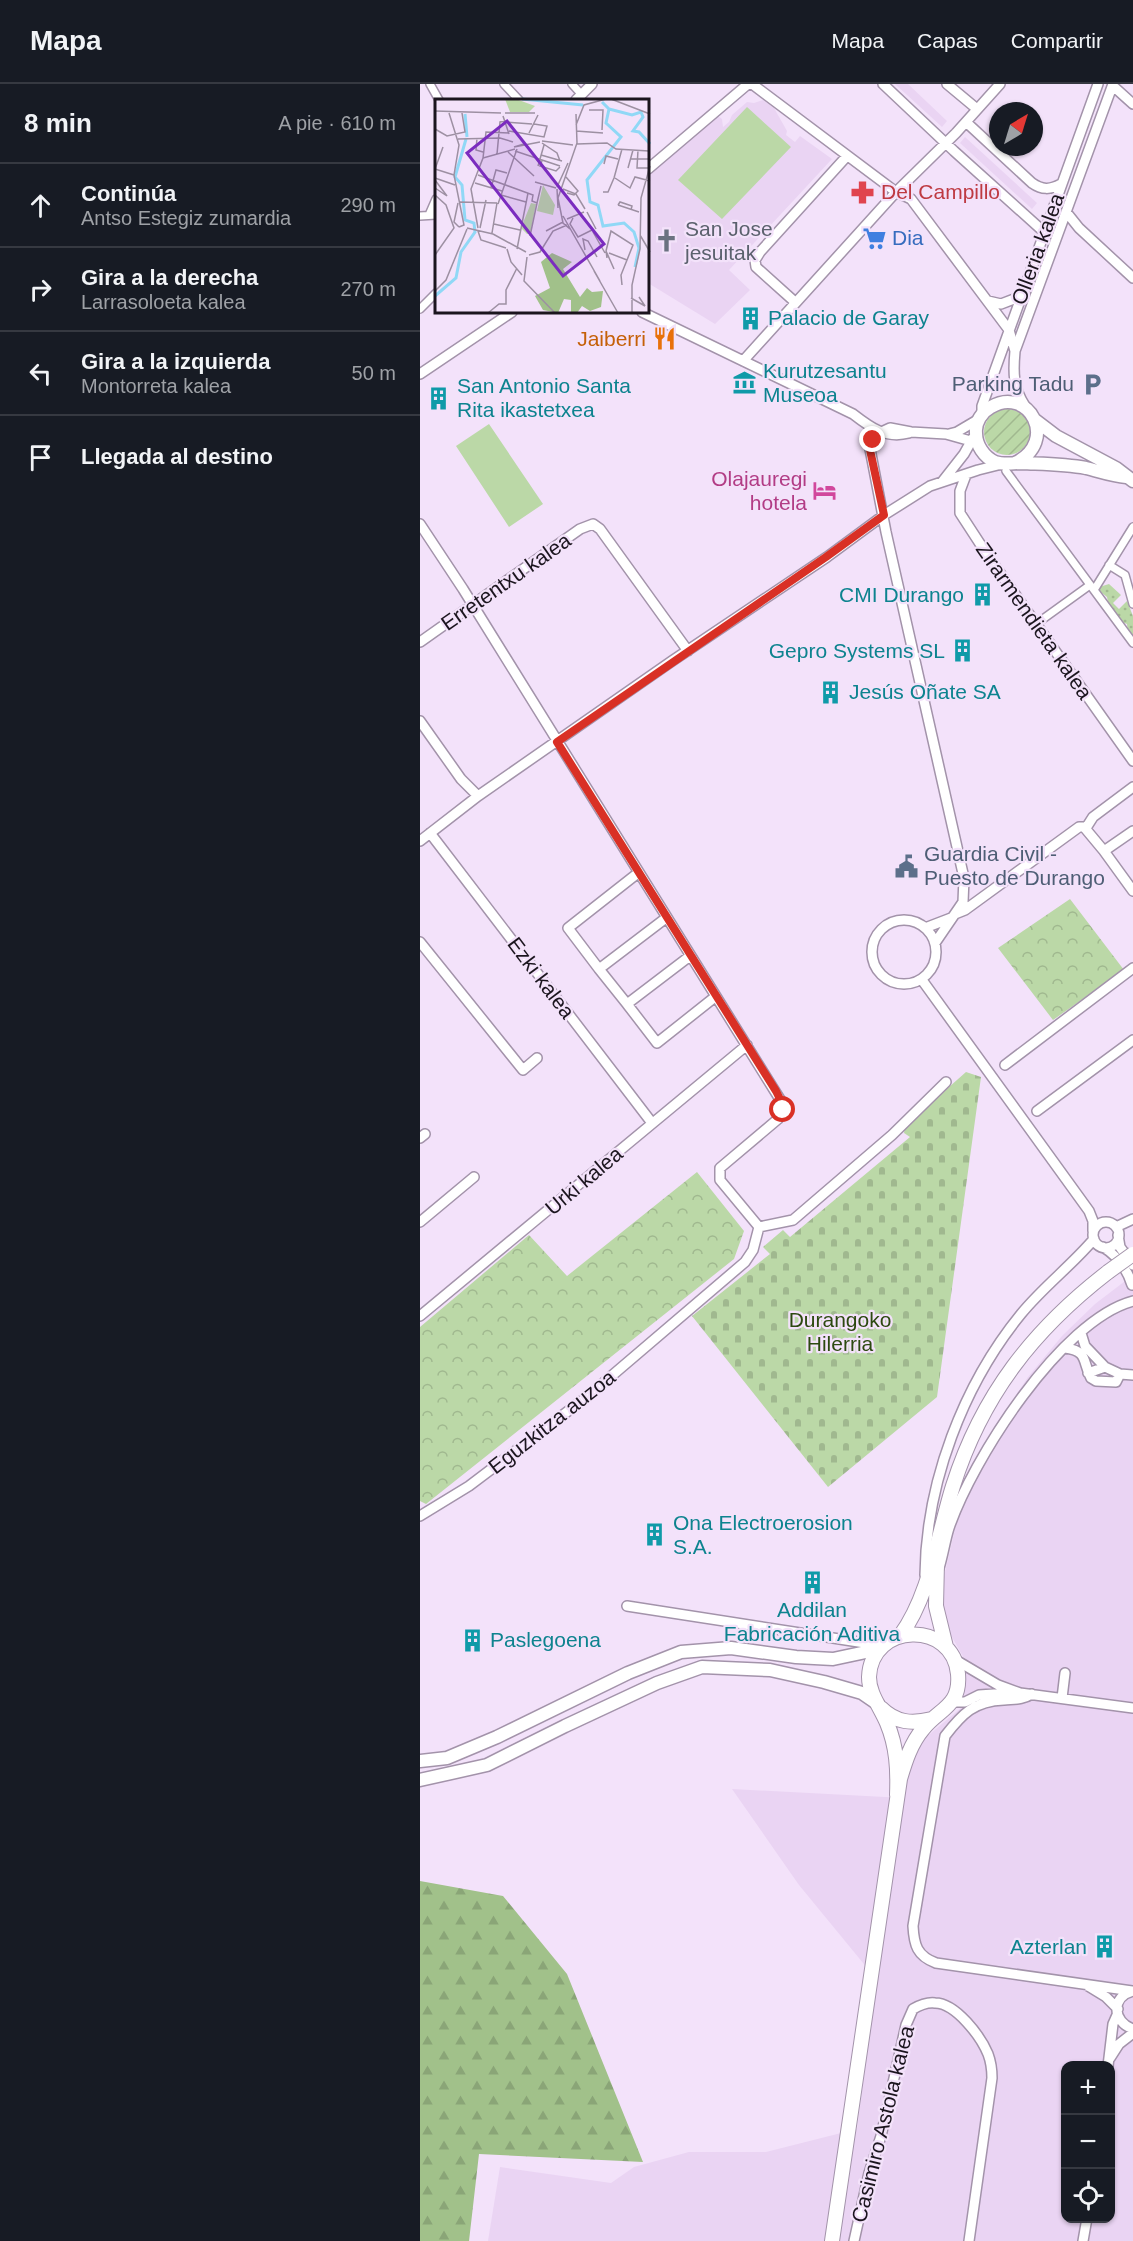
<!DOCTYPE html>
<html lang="es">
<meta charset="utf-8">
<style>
body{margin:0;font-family:Helvetica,sans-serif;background:#242831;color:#f1f3f6}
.controls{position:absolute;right:18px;bottom:18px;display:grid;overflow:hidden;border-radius:12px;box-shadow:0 2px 4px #0004}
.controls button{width:54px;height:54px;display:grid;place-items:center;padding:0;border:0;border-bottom:2px solid #363941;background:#171b24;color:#f1f3f6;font:30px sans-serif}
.compass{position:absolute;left:569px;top:18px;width:54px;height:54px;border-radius:50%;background:#171b24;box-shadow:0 2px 4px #0004;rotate:38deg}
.stop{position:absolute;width:18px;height:18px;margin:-14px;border:4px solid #d93025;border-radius:50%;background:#fff}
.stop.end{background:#d93025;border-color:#fff;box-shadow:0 2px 6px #0008}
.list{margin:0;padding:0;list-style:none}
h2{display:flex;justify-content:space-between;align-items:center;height:78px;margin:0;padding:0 24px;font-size:26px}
h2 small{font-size:20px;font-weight:400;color:#9ea1a6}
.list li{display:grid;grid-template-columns:39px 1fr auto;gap:18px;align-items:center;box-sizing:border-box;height:84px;padding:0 24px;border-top:2px solid #363941}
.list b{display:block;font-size:22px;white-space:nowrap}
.list p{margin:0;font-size:20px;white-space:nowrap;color:#9ea1a6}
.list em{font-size:20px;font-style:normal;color:#9ea1a6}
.icon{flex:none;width:33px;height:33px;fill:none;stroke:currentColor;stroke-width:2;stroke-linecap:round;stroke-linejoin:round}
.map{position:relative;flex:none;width:713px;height:2157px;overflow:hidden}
header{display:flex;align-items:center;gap:36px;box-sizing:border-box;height:84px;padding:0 30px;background:#171b24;border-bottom:2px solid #363941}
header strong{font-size:28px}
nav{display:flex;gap:33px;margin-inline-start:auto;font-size:21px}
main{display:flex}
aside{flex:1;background:#171b24}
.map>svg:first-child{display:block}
.built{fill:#ead4f3;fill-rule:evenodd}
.grass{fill:url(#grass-dots)}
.forest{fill:url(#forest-firs)}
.cemetery{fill:url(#cemetery-stones)}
.park{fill:url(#park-crowns)}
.garden{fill:url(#garden-furrows)}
.pitch{fill:#bbd8a7}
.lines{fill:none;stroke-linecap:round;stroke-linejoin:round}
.pedestrian-casing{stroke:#a393aa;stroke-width:10}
.minor-casing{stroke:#a393aa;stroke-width:12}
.secondary-casing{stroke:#a393aa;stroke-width:15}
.primary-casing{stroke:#a393aa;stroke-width:16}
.pedestrian{stroke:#fff;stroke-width:7}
.minor{stroke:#fff;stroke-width:9}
.secondary{stroke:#fff;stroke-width:12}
.primary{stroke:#fff;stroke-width:14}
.primary-bridge-casing{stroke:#a393aa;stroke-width:16;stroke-linecap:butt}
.primary-bridge{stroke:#fff;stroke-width:14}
.route{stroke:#d93025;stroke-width:8}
.labels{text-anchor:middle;stroke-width:4.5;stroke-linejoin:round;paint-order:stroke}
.health-label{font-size:21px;fill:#be3a42;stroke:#f3e2fa;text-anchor:start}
.worship-label{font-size:21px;fill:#5b616d;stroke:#f3e2fa;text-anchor:start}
.shop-label{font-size:21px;fill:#366cbe;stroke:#f3e2fa;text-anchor:start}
.street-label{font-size:21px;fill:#1b151e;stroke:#f3e2fa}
.culture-label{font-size:21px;fill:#0d838f;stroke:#f3e2fa;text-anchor:start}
.food-label{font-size:21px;fill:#c56008;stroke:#f3e2fa;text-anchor:end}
.service-label{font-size:21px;fill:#4e5e75;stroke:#f3e2fa;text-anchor:end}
.hotel-label{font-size:21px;fill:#b23c85;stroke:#f3e2fa;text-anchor:end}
.park-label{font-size:21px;fill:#2c4910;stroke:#f3e2fa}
.inset-river{fill:none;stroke:#90d8f6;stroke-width:3}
.inset-road{fill:none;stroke:#9d90a2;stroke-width:1.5}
.view{fill:#7b2cbf;fill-opacity:0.15;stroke:#7b2cbf;stroke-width:3}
.inset-edge{fill:none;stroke:#1b151e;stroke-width:3}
</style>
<header>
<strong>Mapa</strong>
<nav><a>Mapa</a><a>Capas</a><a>Compartir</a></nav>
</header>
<main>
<aside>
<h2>8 min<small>A pie · 610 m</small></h2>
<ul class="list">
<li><svg class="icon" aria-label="ahead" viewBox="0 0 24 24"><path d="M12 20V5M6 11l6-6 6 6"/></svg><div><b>Continúa</b><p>Antso Estegiz zumardia</p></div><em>290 m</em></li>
<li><svg class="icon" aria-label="right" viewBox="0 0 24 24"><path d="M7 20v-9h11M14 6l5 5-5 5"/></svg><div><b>Gira a la derecha</b><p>Larrasoloeta kalea</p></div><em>270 m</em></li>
<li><svg class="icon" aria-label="left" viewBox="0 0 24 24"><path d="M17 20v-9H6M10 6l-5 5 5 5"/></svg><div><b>Gira a la izquierda</b><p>Montorreta kalea</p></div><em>50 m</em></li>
<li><svg class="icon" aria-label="arrive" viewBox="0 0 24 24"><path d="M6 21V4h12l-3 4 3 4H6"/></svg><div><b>Llegada al destino</b></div></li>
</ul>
</aside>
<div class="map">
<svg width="713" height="2157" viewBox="0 0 713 2157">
<defs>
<pattern id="grass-dots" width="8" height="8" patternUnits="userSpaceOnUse" patternTransform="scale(1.5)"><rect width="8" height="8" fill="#bbd8a7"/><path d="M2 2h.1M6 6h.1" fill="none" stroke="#a0b88f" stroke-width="1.8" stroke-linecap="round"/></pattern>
<pattern id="forest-firs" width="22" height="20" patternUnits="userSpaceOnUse" patternTransform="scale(1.5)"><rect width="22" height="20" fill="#a1c18a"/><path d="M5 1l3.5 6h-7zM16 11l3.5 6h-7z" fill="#8aa577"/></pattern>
<pattern id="cemetery-stones" width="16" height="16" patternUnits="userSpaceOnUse" patternTransform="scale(1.5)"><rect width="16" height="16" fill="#bbd8a7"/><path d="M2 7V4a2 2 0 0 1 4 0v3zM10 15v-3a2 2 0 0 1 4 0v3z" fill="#a0b88f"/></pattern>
<pattern id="park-crowns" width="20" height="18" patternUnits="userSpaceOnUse" patternTransform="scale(1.5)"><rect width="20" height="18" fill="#bbd8a7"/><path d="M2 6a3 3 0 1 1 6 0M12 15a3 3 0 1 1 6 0" fill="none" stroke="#a0b88f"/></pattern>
<pattern id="garden-furrows" width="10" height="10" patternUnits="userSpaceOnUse" patternTransform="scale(1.5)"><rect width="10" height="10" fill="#bbd8a7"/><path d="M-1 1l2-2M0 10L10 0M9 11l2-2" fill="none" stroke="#a0b88f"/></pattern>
</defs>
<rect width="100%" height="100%" fill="#f3e2fa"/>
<path class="built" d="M475,0H488L527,37L522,43Z
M343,16L354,24L367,47L366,51L375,58L380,52L412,75L309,186L330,206L295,240L228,199V92L298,32L302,35L303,43L309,38L312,31L327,18L334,19Z
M545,53L617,119L612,125L540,59Z
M713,1191V2157H68L80,2083L191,2099L214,2083L269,2068H346L437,2045L457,1896L379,1801L312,1705L484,1714L486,1701L498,1660L542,1623L545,1576L528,1546L521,1505L548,1390L577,1340L608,1293L642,1252L675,1220ZM646,1982H690V2134H646Z"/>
<path class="grass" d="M689,500L701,511L693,519L699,525L707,517L713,532V556L708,550L707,540C695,537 689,525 687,513L676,504Z"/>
<path class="forest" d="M0,1797L83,1812L147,1890L223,2078L59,2070L49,2157H0Z"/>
<path class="cemetery" d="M546,988L561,993L517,1313L408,1403L272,1232L350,1170L343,1163L363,1146L370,1153L490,1053L484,1049L485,1042Z"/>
<path class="park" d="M650,815L704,886L633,936L578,864Z
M277,1088L324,1147L314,1175L6,1420L0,1417V1243L109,1151L147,1192Z"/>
<path class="garden" d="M564 348a23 23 0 1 1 46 0a23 23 0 1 1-46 0Z"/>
<path class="pitch" d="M327,23L371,63L302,135L258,96Z
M69,340L123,420L89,443L36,362Z"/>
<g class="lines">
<defs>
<path id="pedestrian" d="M10,0L19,16
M84,0L99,16
M152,0L162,11
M9,131L16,115
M0,132L16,131
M0,225L16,209
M586,387L713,559
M689,481L705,491L713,520
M674,506L713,443
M616,540L670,501"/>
<path id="minor" d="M332,0L476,108L491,115L589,246L595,267
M463,0L534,67L624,148
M527,0L557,25
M693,2L713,20
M156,16L172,0
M546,38L612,99C622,106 630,106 641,100
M228,85L328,0
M647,129L659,144L713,194
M568,217L581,220L602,212
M375,218L336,183L335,176L340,168L427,72
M222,228L433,330C451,344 466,355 489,349
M323,277L476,108L536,49L580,0
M0,290L92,228
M605,322C593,303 593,289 595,267L693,0
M562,330V322L678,0
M529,350L537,348L559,335
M546,391L540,407V429L568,472L713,677
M522,398L544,370L553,354
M0,440L43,505L361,1017L363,1026L358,1035L300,1084V1096L339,1143L373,1136L472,1051L526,998
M0,558L160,445L173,440L180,445L268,567
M0,637L41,695L58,712
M666,744L673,733L713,703
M713,747L684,767L713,807
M10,749L232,1039
M0,757L58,712L252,577L407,473L464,431L510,402L558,386L582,380
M535,830L545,826L659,743H664L684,767
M246,834L179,885L207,920L270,872
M452 868a32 32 0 1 1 64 0a32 32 0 1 1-64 0Z
M505,844L531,834
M0,858L103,986L117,974
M515,859L543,818L544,794L466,448L450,365L453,355L457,350L470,344L491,348L526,350L558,359
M179,885L148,844L218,789
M502,896L669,1127L673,1137V1147
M207,920L237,959L295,913
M585,981L713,884
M617,1027L713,956
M0,1054L5,1050
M0,1138L54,1093
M673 1151a13 13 0 1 1 26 0a13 13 0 1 1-26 0Z
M696,1143L713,1135
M698,1151L700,1163L713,1181
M683,1163C698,1172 707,1185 712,1201
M0,1232L327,961
M661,1249L665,1262L685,1283
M645,1264C669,1267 662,1278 671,1294L676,1297L696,1298L700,1290
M668,1289L685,1283L700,1290L713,1291
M0,1432L49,1402L168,1312L325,1178L333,1166L339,1143
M519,1484C523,1471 525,1457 529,1444C552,1376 641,1236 713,1217
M505,1491C506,1399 543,1301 601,1230C623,1203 651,1182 674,1155
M207,1522L445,1559L459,1565
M534,1575L578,1601L600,1609L713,1624
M612,1610C602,1616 595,1615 584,1616C554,1617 542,1630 525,1652L493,1842C494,1861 497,1872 516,1879L712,1907
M642,1614L645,1589
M532,1618H545L559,1611L588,1609
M668,1902L686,1913L698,1925
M713,1907C691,1912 692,1938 713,1945
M690,1974L699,1960L713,1949
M688,1982L693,1940L697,1931
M434,2157L449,2089L461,2052L486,1941L493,1925C500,1921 507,1918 515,1919C536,1919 561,1953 568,1970C571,1978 572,1986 572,1994L549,2157
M663,2157L667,2134"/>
<path id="secondary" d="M615,336L636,352L696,384L713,397
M595,379C640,357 608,301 571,323C562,328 555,338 556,349C556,361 564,373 575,378C584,381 593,379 602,379C623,380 645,380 666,384C679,387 692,392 706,393
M0,1677L27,1674L77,1653L208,1589L261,1568L311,1564L376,1573L413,1575L460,1565
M0,1696L67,1681L145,1642L237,1599L282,1583L350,1586L404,1598L442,1609L458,1620"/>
<path id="primary" d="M517,1478L516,1522L526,1563
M480,1552C510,1512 518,1450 533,1402C562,1311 613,1246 688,1188
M461,1624C476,1639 492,1640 512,1635
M412,2157L480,1695C485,1678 491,1659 503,1645C518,1625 541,1623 538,1590C533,1536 451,1538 449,1593C449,1610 461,1624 467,1639C477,1663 478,1686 477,1711"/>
</defs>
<use href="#pedestrian" class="pedestrian-casing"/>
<use href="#minor" class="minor-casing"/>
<use href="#secondary" class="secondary-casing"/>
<use href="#primary" class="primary-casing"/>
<use href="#pedestrian" class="pedestrian"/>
<use href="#minor" class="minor"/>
<use href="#secondary" class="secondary"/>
<use href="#primary" class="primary"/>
<defs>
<path id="primary-bridge" d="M688,1188L713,1170"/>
</defs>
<use href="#primary-bridge" class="primary-bridge-casing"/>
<use href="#primary-bridge" class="primary-bridge"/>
</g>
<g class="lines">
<path class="route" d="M363,1026L361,1017L356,1007L137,658L406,473L464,431L450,366L453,356"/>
</g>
<defs>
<symbol id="pharmacy-bare" viewBox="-9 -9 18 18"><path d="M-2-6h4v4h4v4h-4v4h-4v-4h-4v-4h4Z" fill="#e0444e" stroke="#f3e2fa" stroke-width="2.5" paint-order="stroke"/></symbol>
<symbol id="supermarket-bare" viewBox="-9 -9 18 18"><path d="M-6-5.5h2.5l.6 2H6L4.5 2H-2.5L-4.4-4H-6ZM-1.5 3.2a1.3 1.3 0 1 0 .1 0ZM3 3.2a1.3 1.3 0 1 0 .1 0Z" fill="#3f7fe0" stroke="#f3e2fa" stroke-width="2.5" paint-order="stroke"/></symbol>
<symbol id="church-bare" viewBox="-9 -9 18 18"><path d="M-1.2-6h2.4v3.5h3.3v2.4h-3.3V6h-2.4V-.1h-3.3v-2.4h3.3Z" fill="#6b7280" stroke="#f3e2fa" stroke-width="2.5" paint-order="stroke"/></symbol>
<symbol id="building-bare" viewBox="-9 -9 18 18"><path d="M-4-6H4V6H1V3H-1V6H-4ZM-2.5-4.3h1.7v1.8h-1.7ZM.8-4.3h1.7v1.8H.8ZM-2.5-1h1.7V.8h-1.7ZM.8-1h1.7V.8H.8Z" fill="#0f9aa8" stroke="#f3e2fa" stroke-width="2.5" paint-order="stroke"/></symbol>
<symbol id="restaurant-bare" viewBox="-9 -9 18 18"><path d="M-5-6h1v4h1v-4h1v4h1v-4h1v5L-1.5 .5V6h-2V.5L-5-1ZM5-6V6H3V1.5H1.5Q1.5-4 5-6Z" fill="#e8710a" stroke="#f3e2fa" stroke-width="2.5" paint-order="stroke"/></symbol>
<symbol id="museum-bare" viewBox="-9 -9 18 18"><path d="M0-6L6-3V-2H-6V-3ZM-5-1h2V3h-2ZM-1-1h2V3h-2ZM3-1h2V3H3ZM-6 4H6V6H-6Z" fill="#0f9aa8" stroke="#f3e2fa" stroke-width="2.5" paint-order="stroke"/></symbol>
<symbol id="parking-bare" viewBox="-9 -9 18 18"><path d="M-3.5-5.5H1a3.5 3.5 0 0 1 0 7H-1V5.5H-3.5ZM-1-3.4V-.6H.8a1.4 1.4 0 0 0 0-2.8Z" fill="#5c6f8a" stroke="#f3e2fa" stroke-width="2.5" paint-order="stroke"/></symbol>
<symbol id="hotel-bare" viewBox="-9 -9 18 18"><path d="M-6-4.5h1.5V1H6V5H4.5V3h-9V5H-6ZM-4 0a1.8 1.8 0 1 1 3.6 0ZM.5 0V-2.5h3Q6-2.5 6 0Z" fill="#d1479c" stroke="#f3e2fa" stroke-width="2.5" paint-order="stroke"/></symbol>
<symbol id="civic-bare" viewBox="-9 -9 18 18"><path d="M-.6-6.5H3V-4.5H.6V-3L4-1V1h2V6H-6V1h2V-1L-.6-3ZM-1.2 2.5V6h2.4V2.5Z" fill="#5c6f8a" stroke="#f3e2fa" stroke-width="2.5" paint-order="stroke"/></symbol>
</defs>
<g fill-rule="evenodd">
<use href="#pharmacy-bare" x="426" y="92" width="33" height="33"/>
<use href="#supermarket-bare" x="438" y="138" width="33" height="33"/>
<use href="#church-bare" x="230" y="140" width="33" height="33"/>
<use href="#building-bare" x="314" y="218" width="33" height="33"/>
<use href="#restaurant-bare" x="228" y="238" width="33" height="33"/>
<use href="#museum-bare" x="308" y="282" width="33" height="33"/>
<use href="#parking-bare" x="656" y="284" width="33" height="33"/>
<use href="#building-bare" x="2" y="298" width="33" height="33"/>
<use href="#hotel-bare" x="388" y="390" width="33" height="33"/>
<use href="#building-bare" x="546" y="494" width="33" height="33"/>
<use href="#building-bare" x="526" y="550" width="33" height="33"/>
<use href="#building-bare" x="394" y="592" width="33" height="33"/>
<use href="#civic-bare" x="470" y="766" width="33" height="33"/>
<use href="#building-bare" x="218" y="1434" width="33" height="33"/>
<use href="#building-bare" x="376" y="1482" width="33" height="33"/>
<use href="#building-bare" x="36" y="1540" width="33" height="33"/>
<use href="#building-bare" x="668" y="1846" width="33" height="33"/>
</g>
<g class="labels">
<g class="health-label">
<text x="461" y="115">Del Campillo</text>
</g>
<g class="worship-label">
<text x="265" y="152">San Jose<tspan x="265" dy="24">jesuitak</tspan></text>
</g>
<g class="shop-label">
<text x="472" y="161">Dia</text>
</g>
<g class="street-label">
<text transform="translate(618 165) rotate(-70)" y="7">Olleria kalea</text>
<text transform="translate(86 498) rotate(-35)" y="7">Erretentxu kalea</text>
<text transform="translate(614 537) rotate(55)" y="7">Zirarmendieta kalea</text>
<text transform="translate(121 894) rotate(53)" y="7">Ezki kalea</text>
<text transform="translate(164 1097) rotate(-40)" y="7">Urki kalea</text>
<text transform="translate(132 1338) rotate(-38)" y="7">Eguzkitza auzoa</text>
<text transform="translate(463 2040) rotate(-76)" y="7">Casimiro Astola kalea</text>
</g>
<g class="culture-label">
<text x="348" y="241">Palacio de Garay</text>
<text x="343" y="294">Kurutzesantu<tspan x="343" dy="24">Museoa</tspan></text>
<text x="37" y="309">San Antonio Santa<tspan x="37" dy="24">Rita ikastetxea</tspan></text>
<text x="544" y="518" text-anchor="end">CMI Durango</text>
<text x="525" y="574" text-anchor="end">Gepro Systems SL</text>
<text x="429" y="615">Jesús Oñate SA</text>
<text x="253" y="1446">Ona Electroerosion<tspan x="253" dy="24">S.A.</tspan></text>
<text x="392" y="1533" text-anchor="middle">Addilan<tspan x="392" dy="24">Fabricación Aditiva</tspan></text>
<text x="70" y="1563">Paslegoena</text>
<text x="667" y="1870" text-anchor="end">Azterlan</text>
</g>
<g class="food-label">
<text x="226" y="262">Jaiberri</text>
</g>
<g class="service-label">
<text x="654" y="307">Parking Tadu</text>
<text x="504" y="777" text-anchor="start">Guardia Civil -<tspan x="504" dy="24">Puesto de Durango</tspan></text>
</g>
<g class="hotel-label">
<text x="387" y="402">Olajauregi<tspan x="387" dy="24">hotela</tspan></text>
</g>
<g class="park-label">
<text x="420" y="1243">Durangoko<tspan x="420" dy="24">Hilerria</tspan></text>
</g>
</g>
<g transform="translate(15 15)">
<rect width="214" height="214" fill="#f3e2fa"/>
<path d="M117,154L137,163L128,170L145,198L152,189L157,193L168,192L166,208L155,212L147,207L142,214H136V201L129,200L123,214L108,211L100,197L115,189L106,163Z" fill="#a1c18a"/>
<path d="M108,86L120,106L118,116L102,112Z" fill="#bbd8a7"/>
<path d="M96,104L101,105L95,135H92L86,129Z" fill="#bbd8a7"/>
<path d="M70,0H81L100,7L94,13H75Z" fill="#bbd8a7"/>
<path class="inset-river" d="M87,0L148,6M167,3L174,10L171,24L186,38L152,81L155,103L163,106L168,127L189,124L199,133L204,149L200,168M174,10L197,16L206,13L208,18L198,32L204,33L215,45M30,15L32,38M0,197L21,179L26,153L40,133L39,124L30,121L27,86L20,78L31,40"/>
<path class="inset-road" d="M99,0H164M176,0L215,15M154,11H168L167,31M0,12L66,14M14,14L24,46L19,76L29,126L24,128M70,14H100M68,17L74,35M71,23L97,25M141,26L149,6L171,0M0,30L12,37L30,33L27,14M74,32L109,38L112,27L99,25M141,32L168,34M94,34L103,16M42,39L41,51L48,53M23,40L65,39L78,43M107,42L138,46M107,44L122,54L125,62M89,45L79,48L105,43M142,45L172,44L181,50L214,52M203,51L202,69H214M80,52L125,67M73,53L99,77M62,55L65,23L71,22M106,56L127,62M48,59L80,50M195,60H215M107,62L105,67L121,72L125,68M169,65L171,57L183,60M103,67L109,46M193,69L198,51M0,70L8,48M0,70L19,76M43,76L98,96L97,102L102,104L106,87M131,78L143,92L139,96L132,94M0,79L20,86M179,79L187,50M180,79L195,89L200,78L215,82M0,81L12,97L0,89M100,83L121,89M40,84L67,92M122,88L133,64M56,89L61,71L72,74M122,90L123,109M128,90L141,95L150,110M168,93H173L179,79M0,96L11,106L19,129L0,156M66,96L91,103M25,103L62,104M23,104L19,123L24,128M63,105L82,50M183,106L204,113M183,106L185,103L197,107L196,111M152,113L161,130M128,117L165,182M138,119L135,125L143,138L157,131M132,120L149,113M59,125L85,131M32,129L58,135M43,129L36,90L48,59L51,33L74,34M45,129L51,101M135,130L128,124L123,99L142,44L141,15M43,132L46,141L71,149M111,132L128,123M158,133L170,154M57,134L62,104M58,135L91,153M205,136L215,153M95,137L102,104M72,150L76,163L87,176M82,150L93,94M150,151L148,140L153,142L162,158M171,152L176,132L198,146L186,176L187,186M174,154L192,161M94,156L105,153L118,132L132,126M92,158L89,182L120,214M172,159L171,152L179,170M159,172L183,214M0,192L11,181L32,130M196,199L210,207L204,198M53,214L64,205H71V191L82,169M197,214V186L205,150L206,99L215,67"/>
<path class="view" d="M72,22L169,145L128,177L32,54Z"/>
<rect width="214" height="214" class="inset-edge"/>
</g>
</svg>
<div class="controls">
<button>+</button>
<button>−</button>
<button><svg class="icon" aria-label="locate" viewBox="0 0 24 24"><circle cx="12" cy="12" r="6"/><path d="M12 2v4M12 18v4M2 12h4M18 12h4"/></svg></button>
</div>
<svg class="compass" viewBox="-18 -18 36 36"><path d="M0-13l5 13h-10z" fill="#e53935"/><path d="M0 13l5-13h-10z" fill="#9ea1a6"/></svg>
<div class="stop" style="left:363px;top:1026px"></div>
<div class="stop end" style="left:453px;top:356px"></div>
</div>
</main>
